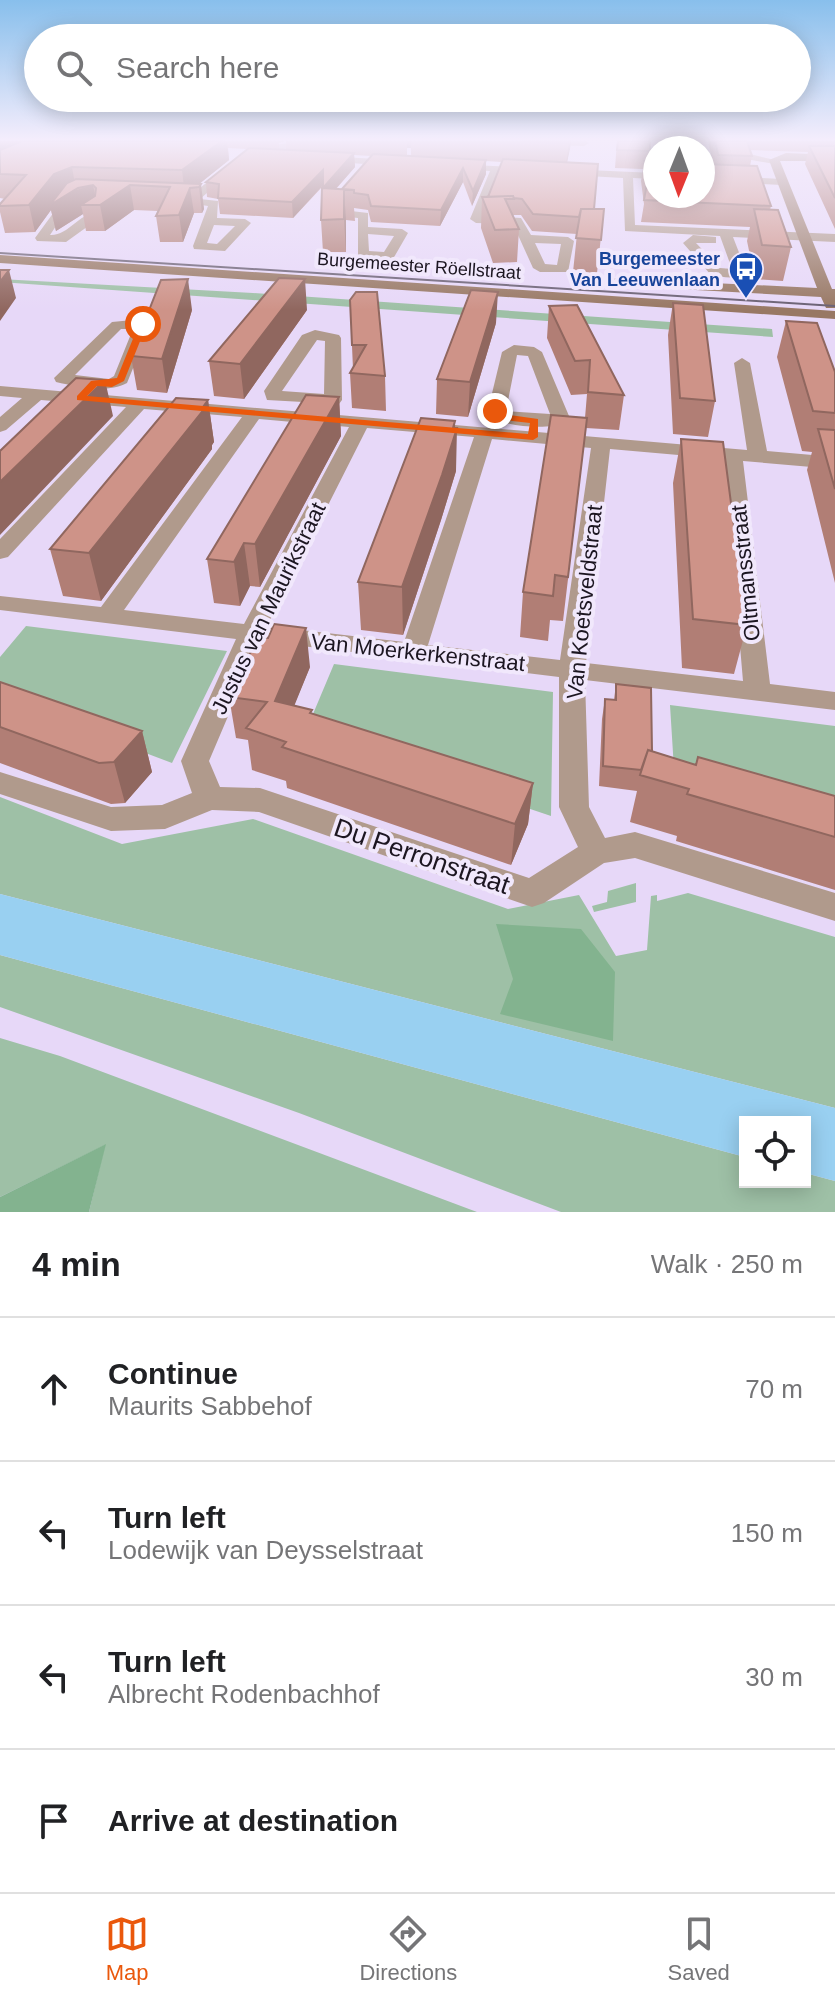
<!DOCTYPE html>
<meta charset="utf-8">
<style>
body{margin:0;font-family:Helvetica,sans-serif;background:#f6f6f6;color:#202124}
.controls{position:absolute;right:24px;bottom:24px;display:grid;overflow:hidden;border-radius:0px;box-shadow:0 4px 20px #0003}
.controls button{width:72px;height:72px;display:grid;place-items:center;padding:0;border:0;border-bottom:2px solid #e0e0e0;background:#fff;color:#202124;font:40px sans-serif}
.compass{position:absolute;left:643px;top:136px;width:72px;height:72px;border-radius:50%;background:#fff;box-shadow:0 4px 20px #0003;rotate:181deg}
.stop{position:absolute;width:24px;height:24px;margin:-18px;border:6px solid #ea580c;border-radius:50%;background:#fff}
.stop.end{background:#ea580c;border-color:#fff;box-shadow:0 2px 8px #0008}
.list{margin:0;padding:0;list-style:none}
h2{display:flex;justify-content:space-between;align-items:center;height:104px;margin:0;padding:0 32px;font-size:34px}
h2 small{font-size:26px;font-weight:400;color:#757577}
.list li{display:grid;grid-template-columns:52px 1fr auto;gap:24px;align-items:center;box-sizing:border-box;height:144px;padding:0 32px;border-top:2px solid #e0e0e0}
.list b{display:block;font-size:30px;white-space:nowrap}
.list p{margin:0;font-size:26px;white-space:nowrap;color:#757577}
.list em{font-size:26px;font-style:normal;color:#757577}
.icon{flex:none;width:44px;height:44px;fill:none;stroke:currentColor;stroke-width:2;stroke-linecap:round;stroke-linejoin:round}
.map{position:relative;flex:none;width:835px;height:1212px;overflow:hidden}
.search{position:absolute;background:#fff;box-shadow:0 4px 20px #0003;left:24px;right:24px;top:24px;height:88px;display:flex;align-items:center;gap:20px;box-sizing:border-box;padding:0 28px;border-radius:44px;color:#757577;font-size:30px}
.sheet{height:680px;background:#fff}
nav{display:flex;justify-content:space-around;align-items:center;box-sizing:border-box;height:112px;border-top:2px solid #e0e0e0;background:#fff;font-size:22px;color:#757577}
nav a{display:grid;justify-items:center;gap:4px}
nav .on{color:#ea580c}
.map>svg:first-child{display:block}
.green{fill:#9ec0a6}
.forest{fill:#83b38f}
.water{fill:#99d0f1}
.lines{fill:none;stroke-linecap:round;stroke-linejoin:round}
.street{fill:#b09a8c;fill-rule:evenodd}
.secondary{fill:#987864;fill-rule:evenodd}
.tram{stroke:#6a6073;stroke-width:2}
.wall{fill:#b17e75;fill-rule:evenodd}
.shaded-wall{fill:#90675f}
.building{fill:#ce9388;stroke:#90675f;stroke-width:2}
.route{fill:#ea580c}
.labels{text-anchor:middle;stroke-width:8;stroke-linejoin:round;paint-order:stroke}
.far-transit-label{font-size:18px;font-weight:bold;fill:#164399;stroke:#f1e8fc;text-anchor:end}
.far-street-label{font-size:18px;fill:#1c1621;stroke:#f1e8fc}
.street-label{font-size:22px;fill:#1c1621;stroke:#f1e8fc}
.near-street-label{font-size:26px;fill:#1c1621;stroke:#f1e8fc}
</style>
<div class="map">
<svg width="835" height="1212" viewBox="0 0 835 1212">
<rect width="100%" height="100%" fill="#e7d8f8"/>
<path class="green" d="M0,279L253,293L772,329L773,337L0,282Z
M26,626L227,651L172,763L0,698V657Z
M334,664L553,692L551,816L305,733Z
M670,705L835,726V833L675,785Z
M0,797L122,844L253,819L508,909L579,895L616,956L647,950L651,896L657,895V901L688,893L835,937V1108L0,894Z
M636,883V902L594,912L592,906L607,902L608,891Z
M0,955L745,1157V1182H805V1173L835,1181V1212H561L299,1113L0,1007Z
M0,1038L60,1056L477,1212H89L105,1145L0,1197Z"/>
<path class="forest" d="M496,924L581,929L615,972L613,1041L500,1014L513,979Z
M106,1144L89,1212H0V1197Z"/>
<path class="water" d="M0,894L835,1108V1181L805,1173V1122H745V1157L0,955Z"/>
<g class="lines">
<path class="street" d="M306,141H332L271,151L257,159L252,156L265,146Z
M507,141H586L589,143L584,146L512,144Z
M665,141H673L675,148H665Z
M750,154L779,161L774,164L746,159Z
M322,156L397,160L402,163L397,166L318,161L317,159Z
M450,164L655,173V179L633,178L635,225L835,234V242L733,237L747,273C739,280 721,277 711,275L683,243L693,235L716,237V243H696L720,268L732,269L720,236L625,231L623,178L500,171L483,216L521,218L531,235L568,237L574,241L568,272H540L533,268L513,224L476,223L470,219L490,171L454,169L449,166ZM535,243L561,244L557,265L545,264Z
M228,165L237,167L200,199L218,201L217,218L245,219L251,223L225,251L194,249L193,246L208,206L183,202ZM214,225L235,226L217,244L207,243Z
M703,175L782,179L787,182L782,185L703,181Z
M76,196L82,199L70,205L50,235C69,236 79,212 98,213V219L66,242L37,241L35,238L62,201Z
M328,206L334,209L368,213V227L402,229L408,233L393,259L358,257V218L322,214V209ZM368,234L394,236L384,252L369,251Z
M143,319L151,324L127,383C106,394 78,387 56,382L54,378L112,322ZM121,329H133L114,376L109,379L75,375Z
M315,330L339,335L341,338L342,400L339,404L267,400L264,391L302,335ZM317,340L325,341L324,394L282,391Z
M514,345L534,347L542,352L569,416L565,424C546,429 502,428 487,414L502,352ZM517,355L528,356L550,414L506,411Z
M742,358L750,363L767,451L835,457V469L743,461L770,684L835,692V710L585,680L589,807L605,838L635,832L835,893V921L635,858L604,863L544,903L532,907L259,812L212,810L165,829L111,831L0,794V772L111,807L162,805L192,793L181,761L236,639L0,610V596L101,607L242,417L144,409L8,557L0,559V539L126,407L41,400L6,430L0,432V417L22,398L0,396V386L747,450L734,363ZM259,419L349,427L244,624L124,610ZM367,428L474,437L404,642L267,626ZM492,439L591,448L560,660L428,645ZM610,449L724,459L743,681L586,663ZM260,641L559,677V807L578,847L529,878L260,788L220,787L209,761Z"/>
<path class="secondary" d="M786,153L835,155V161H780L832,289H835V308H826L821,297L605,285L603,282L610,278L817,288L769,160Z
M0,255L835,311V319L0,263Z"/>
<path class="tram" d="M0,253L835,306"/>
</g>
<path class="wall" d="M0,141H571L567,163L594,209H604L597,273L573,272L577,234L532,231L521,215H513L519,229L517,262L493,263L481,228L482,197H488L502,162L486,161V174L472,206L463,182L440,226L371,222L368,210L354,208L355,221L346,220V252H323L321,220L323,186L293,218L220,214L218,199L207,197L206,182L248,149L228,148L229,160L199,184L204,209L202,213H194L183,242H160L156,216L158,211L134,210L105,231H86L83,214L56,231L51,210L35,232L5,233L0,212V204L5,199L0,198ZM286,141V150H279V143ZM407,148H411V156H407ZM354,155L372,156L342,189H336L355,167Z
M617,141H650L649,162L713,164L708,141H835V229L805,164L808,152L750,150L752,156L750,166L771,206L770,210L791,247L783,281L755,279L747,241L750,227L641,222L644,204L641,181L643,169L615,168Z
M350,300L385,376L386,411L352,408L350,373L353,369Z
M673,303L715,401L708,437L673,434L668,335Z
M549,306L624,395L619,430L586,428L563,621L550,620L548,641L520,637L523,592L585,418L587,394L571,395L547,338Z
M192,310L167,393L137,390L131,356Z
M307,310L244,399L214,396L209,361Z
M786,321L835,372V583L807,470L812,452L802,451L777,357Z
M496,323L468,417L436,414L437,379Z
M339,397L341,436L260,587L250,586L240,606L214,603L207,559Z
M208,400L214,442L212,445V449L101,601L63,596L50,549Z
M455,421L456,471L441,520L403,635L361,630L358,582Z
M681,439L747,625L734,674L682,668L673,483Z
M310,667L294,705L312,714L533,783L528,824L511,865L287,788L286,781L252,770L248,740L236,738L229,697Z
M0,682L142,731L152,772L125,803L111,804L0,763Z
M616,684L652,751L696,765L835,796V890L676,841L677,836L630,822L637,791L599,786L602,719L605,699L614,700Z"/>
<path class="shaded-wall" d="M0,141H32L0,164Z
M222,141H227L229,160L194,188H190L194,213L183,242L179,215L185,195L182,170Z
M407,141H411V148H407Z
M569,141H571L570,149L566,166Z
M354,153L355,167L323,203V188Z
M486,160V174L472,206L473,191Z
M72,167L76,190L93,185L97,205H81L83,214L56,231L51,210L35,232L29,205L54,174Z
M463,168V182L440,226L441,210Z
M323,170L324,184L293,218L292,202Z
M201,184L204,209L202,213L199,187Z
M130,185L134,210L105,231L100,205Z
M344,190L346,220V252L344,219Z
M9,270L16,298L0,321V282Z
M188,279L192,310L167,393L162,359Z
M305,279L307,310L244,399L240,364Z
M498,292L496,323L468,417L470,382Z
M105,380L113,416L0,535V482Z
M339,397L341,436L260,587L255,544Z
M208,400L214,442L212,445V449L101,601L89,553Z
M455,421V434L457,428L456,471L441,520L403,635L402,587Z
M244,543L250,586L240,606L234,562Z
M306,628L310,667L280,741L275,701Z
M142,731L152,772L125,803L114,762Z
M533,783L528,824L511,865L515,824Z"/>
<path class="building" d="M22,141H222L182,170L72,167L54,174L29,205L0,206V204L26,175L0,174V150Z
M522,141H569L568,143Z
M618,141H650V151L617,150Z
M715,141H747L752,156L718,155Z
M809,146H835V198Z
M249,148L354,153L323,188V170L292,202L218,198L219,184L206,182Z
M373,154L486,160L473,191L463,168L441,210L371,206L368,195L354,193V190L342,189Z
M503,159L598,164L594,209H581L579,217L533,214L522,199L514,198L513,196L488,197Z
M644,161L655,162V196H703V164L757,166L771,206L644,200L647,183Z
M76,179L201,184L199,187L190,188L179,215L156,216L170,187L130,185L100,205H81L95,196L96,188L93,185L78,188L50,205L67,183Z
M322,188L354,190H344V219L321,220Z
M513,196L514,199H505L519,229L495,230L482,197Z
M581,209H604L601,240L576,238Z
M754,209L778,210L791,247L762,245Z
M0,270H9L0,282Z
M279,278L305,279L240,364L209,361Z
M188,279L162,359L131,356L161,280Z
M471,290L498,292L470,382L437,379Z
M356,292H377L385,376L350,373L366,345H352L350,300Z
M673,303L703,305L715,401L680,398Z
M577,305L624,395L588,392L590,360L575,361L549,306Z
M786,321L817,323L835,372V413L813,411Z
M76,378L105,380L0,482V451Z
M306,395L339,397L255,544L244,543L234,562L207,559Z
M176,398L208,400L203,407H206L89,553L50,549Z
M551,415L587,418L568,577L555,575L553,596L523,592Z
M421,418L455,421L453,428H457L442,475L402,587L358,582Z
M818,429L835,430V489Z
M681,439L723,442L747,625L693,619Z
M274,624L306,628L275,701L312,710L310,713L533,783L515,824L282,747L286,742L246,728L267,702L229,697L258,637L268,638Z
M0,682L142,731L114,762L99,763L0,727Z
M616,684L651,688L652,751L648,750L641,770L603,766L605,699L616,700Z
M648,750L696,765L698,757L835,796V837L687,794L689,789L640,775Z"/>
<linearGradient id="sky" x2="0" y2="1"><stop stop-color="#88bfec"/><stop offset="0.45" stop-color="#f4edfc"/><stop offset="1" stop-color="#f4edfc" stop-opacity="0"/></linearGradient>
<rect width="835" height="310" fill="url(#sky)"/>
<path class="route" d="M143,321L147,324L124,381L112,387L97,386L87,396L528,434L530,423L496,419L491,411L495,408L503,414L538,419V437L533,440L77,400V396L91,381L117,378L139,324Z"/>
<defs>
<symbol id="bus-pin" viewBox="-11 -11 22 30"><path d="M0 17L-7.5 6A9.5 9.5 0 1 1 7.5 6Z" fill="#1a4fb4" stroke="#f1e8fc"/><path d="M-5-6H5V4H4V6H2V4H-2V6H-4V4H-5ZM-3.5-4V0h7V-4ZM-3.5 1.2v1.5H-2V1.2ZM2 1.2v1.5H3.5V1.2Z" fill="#fff"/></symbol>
</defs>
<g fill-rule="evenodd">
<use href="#bus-pin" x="726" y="249" width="40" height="54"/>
</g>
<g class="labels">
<g class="far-transit-label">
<text x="720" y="265">Burgemeester<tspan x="720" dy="21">Van Leeuwenlaan</tspan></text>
</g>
<g class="far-street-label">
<text transform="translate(419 266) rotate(4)" y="6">Burgemeester Röellstraat</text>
</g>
<g class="street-label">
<text transform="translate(745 573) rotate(-96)" y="8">Oltmansstraat</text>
<text transform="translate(584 602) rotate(-84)" y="8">Van Koetsveldstraat</text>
<text transform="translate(268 608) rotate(-64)" y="8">Justus van Maurikstraat</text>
<text transform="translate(418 652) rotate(6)" y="8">Van Moerkerkenstraat</text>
</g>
<g class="near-street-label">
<text transform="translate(422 856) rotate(19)" y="9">Du Perronstraat</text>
</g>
</g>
</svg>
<div class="controls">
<button><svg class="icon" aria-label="locate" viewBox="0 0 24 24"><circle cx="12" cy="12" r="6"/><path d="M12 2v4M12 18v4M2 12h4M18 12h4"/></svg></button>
</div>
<svg class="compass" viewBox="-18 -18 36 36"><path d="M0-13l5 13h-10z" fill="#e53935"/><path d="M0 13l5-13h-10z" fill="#757577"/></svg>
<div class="stop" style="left:143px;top:324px"></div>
<div class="stop end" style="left:495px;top:411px"></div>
<div class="search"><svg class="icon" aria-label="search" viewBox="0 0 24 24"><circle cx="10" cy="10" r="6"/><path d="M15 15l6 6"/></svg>Search here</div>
</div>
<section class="sheet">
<h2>4 min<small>Walk · 250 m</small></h2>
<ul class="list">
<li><svg class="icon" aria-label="ahead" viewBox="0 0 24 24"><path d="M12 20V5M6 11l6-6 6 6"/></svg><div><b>Continue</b><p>Maurits Sabbehof</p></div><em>70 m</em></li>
<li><svg class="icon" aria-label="left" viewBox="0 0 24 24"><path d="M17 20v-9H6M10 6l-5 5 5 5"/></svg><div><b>Turn left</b><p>Lodewijk van Deysselstraat</p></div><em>150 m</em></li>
<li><svg class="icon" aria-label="left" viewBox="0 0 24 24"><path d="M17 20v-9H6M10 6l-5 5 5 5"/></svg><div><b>Turn left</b><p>Albrecht Rodenbachhof</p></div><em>30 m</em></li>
<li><svg class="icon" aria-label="arrive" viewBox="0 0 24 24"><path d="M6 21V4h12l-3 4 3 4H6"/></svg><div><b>Arrive at destination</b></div></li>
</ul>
</section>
<nav>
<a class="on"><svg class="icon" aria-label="map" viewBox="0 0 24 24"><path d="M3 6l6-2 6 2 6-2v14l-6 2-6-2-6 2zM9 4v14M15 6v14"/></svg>Map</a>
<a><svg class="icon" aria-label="directions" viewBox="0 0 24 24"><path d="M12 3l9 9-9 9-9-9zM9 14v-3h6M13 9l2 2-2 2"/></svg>Directions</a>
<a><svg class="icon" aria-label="saved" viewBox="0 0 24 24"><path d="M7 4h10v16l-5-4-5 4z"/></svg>Saved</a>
</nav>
